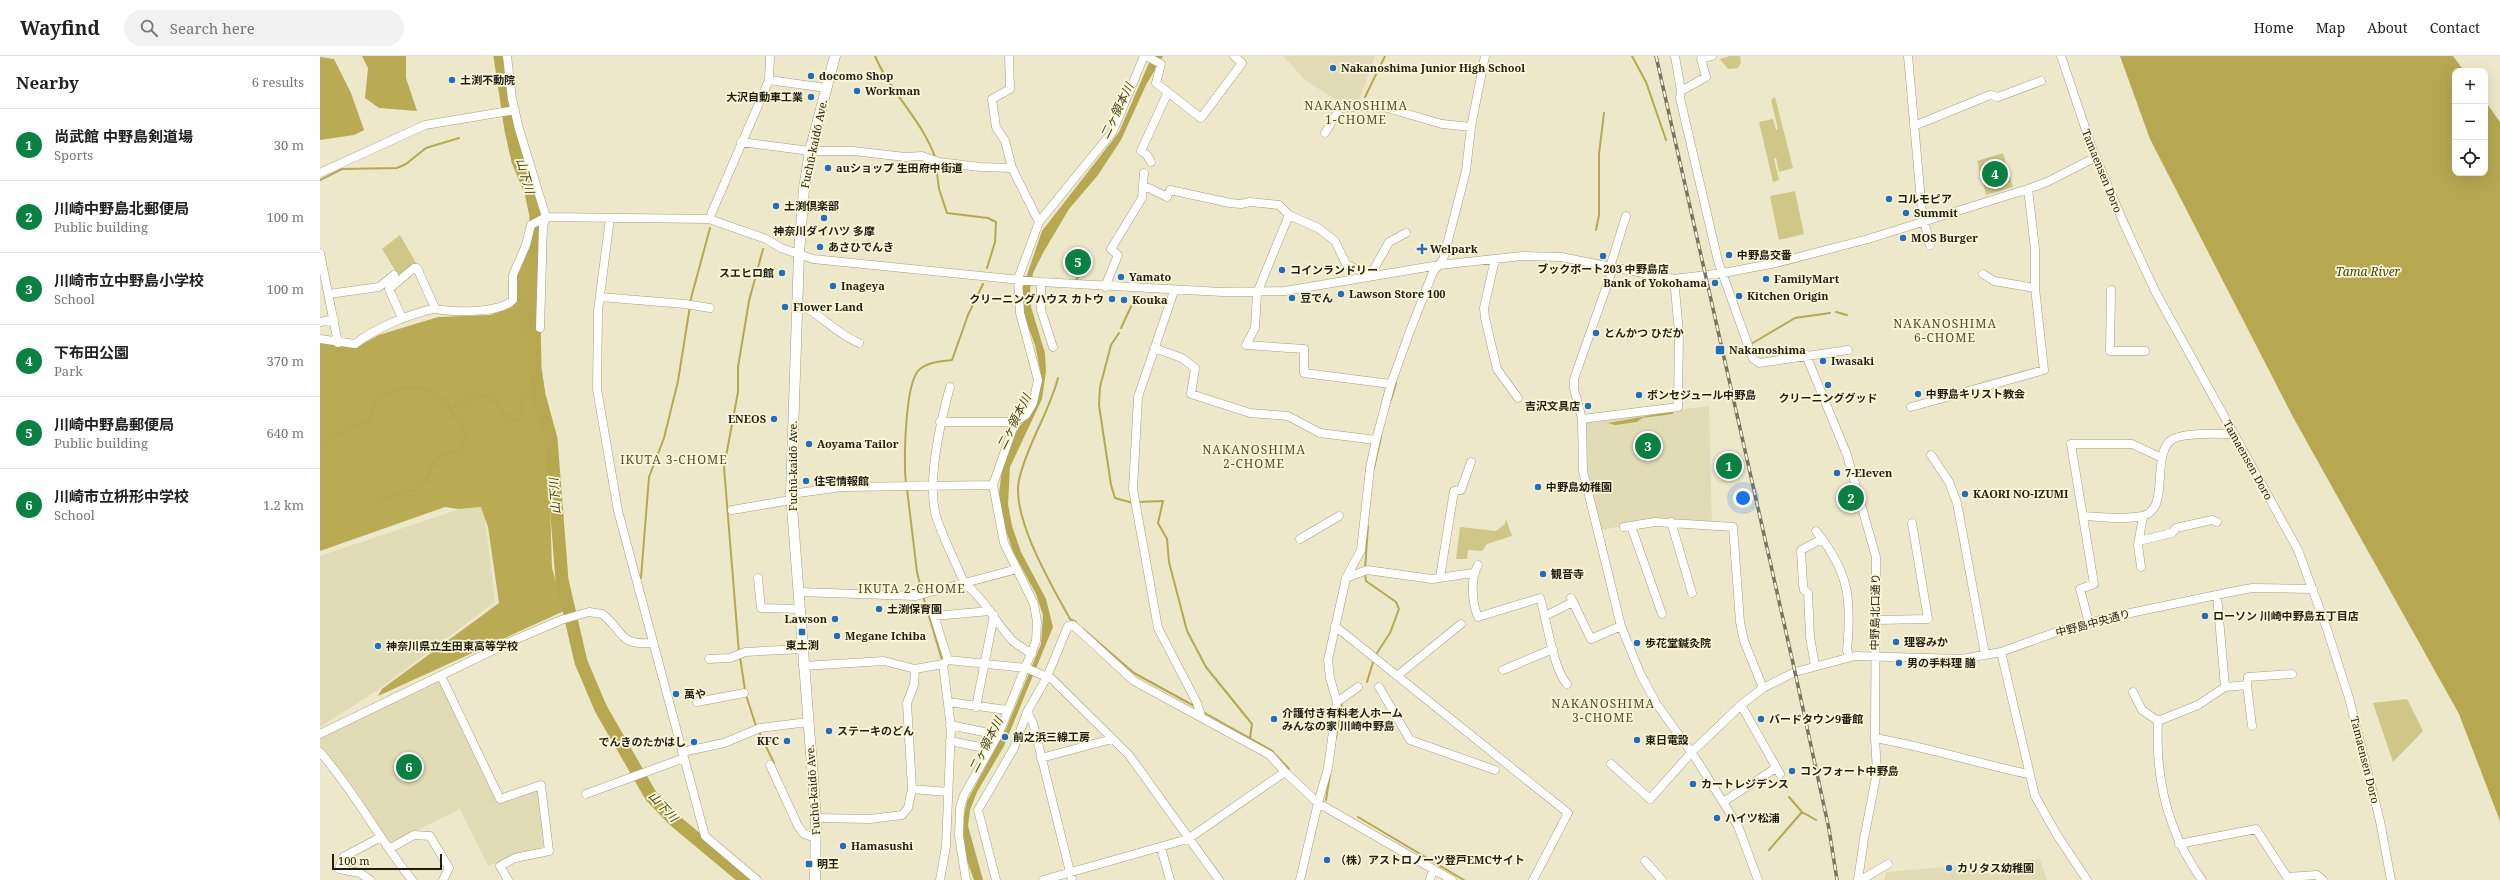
<!DOCTYPE html>
<meta charset="utf-8">
<style>
body{margin:0;font-family:"Noto Serif","Noto Sans JP",serif;background:#f2f2f2;color:#222}
.controls{position:absolute;right:12px;top:12px;display:grid;overflow:hidden;border-radius:8px;box-shadow:0 4px 16px #0002}
.controls button{width:36px;height:36px;display:grid;place-items:center;padding:0;border:0;border-bottom:1px solid #e0e0e0;background:#fff;color:#222;font:20px sans-serif}
.scale{position:absolute;left:12px;bottom:10px;width:110px;box-sizing:border-box;padding-left:4px;border:2px solid #201e13;border-top:0;font-size:11px;line-height:14px;white-space:nowrap;color:#201e13;-webkit-text-stroke:3px #faf6d7;paint-order:stroke}
.you{position:absolute;left:1423px;top:442px;width:14px;height:14px;margin:-10px;border:3px solid #fff;border-radius:50%;background:#1a73e8;box-shadow:0 0 0 6px #1a73e833}
.badge{display:grid;place-items:center;width:26px;height:26px;border-radius:50%;background:#0b8043;color:#fff;font-size:13px;font-weight:700}
.pin{position:absolute;translate:-50% -50%;border:2px solid #fff;box-shadow:0 1px 4px #0006}
.list{margin:0;padding:0;list-style:none}
h2{display:flex;justify-content:space-between;align-items:center;height:52px;margin:0;padding:0 16px;font-size:17px}
h2 small{font-size:13px;font-weight:400;color:#767676}
.list li{display:grid;grid-template-columns:26px 1fr auto;gap:12px;align-items:center;box-sizing:border-box;height:72px;padding:0 16px;border-top:1px solid #e0e0e0}
.list b{display:block;font-size:15px;white-space:nowrap}
.list p{margin:0;font-size:13px;white-space:nowrap;color:#767676}
.list em{font-size:13px;font-style:normal;color:#767676}
.icon{flex:none;width:22px;height:22px;fill:none;stroke:currentColor;stroke-width:2;stroke-linecap:round;stroke-linejoin:round}
.map{position:relative;flex:none;width:2180px;height:824px;overflow:hidden}
header{display:flex;align-items:center;gap:24px;box-sizing:border-box;height:56px;padding:0 20px;background:#fff;border-bottom:1px solid #e0e0e0}
header strong{font-size:19px}
nav{display:flex;gap:22px;margin-inline-start:auto;font-size:14px}
.search{width:280px;height:36px;background:#f2f2f2;display:flex;align-items:center;gap:10px;box-sizing:border-box;padding:0 14px;border-radius:22px;color:#767676;font-size:15px}
main{display:flex}
aside{flex:1;background:#fff}
.map>svg:first-child{display:block}
.built{fill:#e2dcb6}
.green{fill:#cfc687}
.forest{fill:#b8ab54}
.water{fill:#b5a851}
.lines{fill:none;stroke-linecap:round;stroke-linejoin:round}
.stream{stroke:#b5a851;stroke-width:2}
.river{stroke:#b5a851;stroke-width:13}
.minor-casing{stroke:#a39f82;stroke-width:9}
.major-casing{stroke:#a39f82;stroke-width:11}
.minor{stroke:#fff;stroke-width:8}
.major{stroke:#fff;stroke-width:10}
.rail-casing{stroke:#777461;stroke-width:3.5}
.rail{stroke:#faf6d7;stroke-width:2;stroke-dasharray:6;stroke-linecap:butt}
.poi-dot{fill:#236dbc;stroke:#faf6d7;stroke-width:1.5}
.labels{text-anchor:middle;stroke-width:3.5;stroke-linejoin:round;paint-order:stroke}
.poi-label{font-size:11px;font-weight:bold;fill:#201e13;stroke:#faf6d7;text-anchor:start}
.street-label{font-size:11px;fill:#201e13;stroke:#faf6d7}
.neighbourhood-label{font-size:12px;letter-spacing:1px;fill:#514d33;stroke:#faf6d7}
.water-label{font-size:12px;font-style:italic;fill:#46401a;stroke:#faf6d7}
</style>
<header>
<strong>Wayfind</strong>
<div class="search"><svg class="icon" aria-label="search" viewBox="0 0 24 24"><circle cx="10" cy="10" r="6"/><path d="M15 15l6 6"/></svg>Search here</div>
<nav><a>Home</a><a>Map</a><a>About</a><a>Contact</a></nav>
</header>
<main>
<aside>
<h2>Nearby<small>6 results</small></h2>
<ul class="list">
<li><span class="badge">1</span><div><b>尚武館 中野島剣道場</b><p>Sports</p></div><em>30 m</em></li>
<li><span class="badge">2</span><div><b>川崎中野島北郵便局</b><p>Public building</p></div><em>100 m</em></li>
<li><span class="badge">3</span><div><b>川崎市立中野島小学校</b><p>School</p></div><em>100 m</em></li>
<li><span class="badge">4</span><div><b>下布田公園</b><p>Park</p></div><em>370 m</em></li>
<li><span class="badge">5</span><div><b>川崎中野島郵便局</b><p>Public building</p></div><em>640 m</em></li>
<li><span class="badge">6</span><div><b>川崎市立枡形中学校</b><p>School</p></div><em>1.2 km</em></li>
</ul>
</aside>
<div class="map">
<svg width="2180" height="824" viewBox="0 0 2180 824">
<rect width="100%" height="100%" fill="#ede8ca"/>
<path class="built" d="M963,0H1055L1039,45L1019,46L985,24Z
M1389,350L1392,468L1343,463L1281,474L1266,415L1265,366Z
M163,445L175,546L58,634L0,671V500Z
M116,626L121,628L176,745L215,732L218,734L226,790L224,794L192,801L168,810L140,753L73,786L68,785L35,733L0,690V683Z
M1720,803L1727,824H1564L1566,816Z"/>
<path class="green" d="M1410,0H1420L1421,7L1418,12L1408,13L1400,3Z
M1455,41L1473,112L1459,116L1456,102L1454,103L1459,124L1453,126L1439,66L1453,63L1456,74L1458,73L1451,44Z
M1683,97L1693,131L1666,139L1657,105Z
M1475,135L1484,178L1459,184L1450,140Z
M80,179L96,207L78,219L62,193Z
M1186,463L1192,480L1167,488L1162,495L1148,494L1147,503H1136L1140,471L1176,475L1185,468Z
M2087,643L2103,675L2073,706L2053,647Z"/>
<path class="forest" d="M42,0H86V22L97,55L59,52L45,42L48,12Z
M0,1L14,3L31,37L44,74L34,79L0,84Z
M212,173H215L210,257L212,311L214,329L228,383L232,512L244,555L58,640L62,633L179,547L168,471L161,451L138,453L125,451L0,495V286L35,292L59,279L118,261L170,259L192,251L197,245V218Z
M1354,355L1353,358L1322,362L1317,366L1295,369L1288,367Z"/>
<path class="water" d="M832,0H843L826,29L801,84L778,119L749,153L723,197L713,217L710,233L711,251L725,297L726,315L722,343L690,411L688,448L692,470L701,496L726,543L733,571L684,690L657,736L650,754L648,770L663,824H654L647,805L642,771L647,745L686,673L721,588L723,559L716,538L693,496L683,465L679,438L682,412L698,372L711,357L720,335L721,318L715,289L703,256V231L722,175L799,76Z
M1800,0H2133L2144,15H2135V117H2165V45L2180,66V765L2139,658L1973,361L1830,83Z"/>
<g class="lines">
<path class="stream" d="M555,0C570,36 602,64 615,101
M1312,0L1326,26L1346,84
M1045,41L1065,0
M616,109L619,133L627,157L668,162L676,166L675,186L667,212
M0,124L22,113L77,112L86,108L106,92L139,82
M1276,174L1279,159V98L1284,57
M756,224L769,205
M370,246L390,172
M1516,256L1527,259
M801,272L815,242
M799,277L791,289L780,331L779,349L791,429L795,442L813,447
M1431,288L1475,262L1510,257
M738,322C729,357 707,388 699,424C691,461 732,530 750,563L756,566
M1071,344L1076,327
M0,389L16,379L50,364L54,344C87,329 104,322 131,353
M1054,412L1061,381
M586,429C584,409 584,325 600,313C608,306 622,305 632,304L648,259L663,228
M587,433L597,516L602,536
M58,443L88,436L100,430L107,423L114,407L120,400L140,393L148,380L135,362L131,353C141,347 163,334 173,343C181,350 183,360 192,365L203,361L201,344L218,333
M817,446L843,445L838,467L847,483L849,506L867,575L886,611L932,668L930,682
M1045,513L1048,470
M1045,518L1046,525L1076,546L1079,553L1070,577L1057,597
M321,522L329,421L344,382L358,325L370,250
M603,540L622,604
M763,573L814,617L876,651
M419,597L404,411L418,336V311L429,245L443,193
M420,601L425,634
M1047,626L1053,606
M426,639L436,670
M883,656L951,694L969,713
M438,674L454,707
M1016,682L1022,647
M1469,741L1482,756L1496,764
M1006,744L1010,718
M1038,761L1144,824
M1449,794L1482,756"/>
<path class="river" d="M180,0L191,74L198,105L211,136L216,160L214,257L215,312L219,339L231,383L242,524L261,606L281,653L331,740L354,764L426,824"/>
<defs>
<path id="minor" d="M187,0L192,43L199,73L226,161L389,163L446,183L461,192L493,203L721,226L902,236L965,235L1119,209L1202,200L1241,201L1354,223L1403,217L1456,207L1548,183L1708,133L1727,126L1776,101
M689,0L690,33L672,43L676,71L685,85L692,112L719,166
M826,0L841,8L836,27L881,62L922,7L914,0
M1355,0L1361,35L1360,42L1398,205L1433,303L1439,307L1528,294
M1588,0L1602,156L1610,189
M1741,0L1773,95L1805,170L1836,237L1978,494L2007,573L2029,642L2060,765L2071,824
M449,24L506,32
M1361,35L1386,21L1381,3L1392,0
M1594,70L1670,39L1678,41L1721,25
M1005,77L1020,52L1057,49L1122,68L1151,71
M421,86L490,95H533L585,101L602,100L619,106L660,111L692,112
M831,106L827,99L821,95L847,38
M0,117L105,69L195,54
M824,132H829L847,141L850,134L910,147L921,148L930,146L959,149L969,159L998,172L1015,185L1026,208L1050,220L1069,186L1086,177
M969,159L937,237L935,272L926,289L984,293V317L1071,328
M290,162L278,255L277,333L298,455L385,780L437,824
M389,163L449,24L450,0
M0,197L18,287
M1175,203L1164,252L1165,262L1177,313L1198,342
M1290,211L1306,160
M1293,212L1254,323V333L1262,363L1263,415L1301,570L1320,617L1336,647L1376,703L1418,770L1438,824
M1663,218L1674,225L1715,232
M721,226V254L733,291
M785,231L798,199L791,193L822,142L824,117
M1791,234L1790,295H1825
M854,235L818,341L813,433L838,572L877,647L881,660
M9,238L59,231L74,219
M280,241L365,248L390,252
M479,248C501,258 516,278 539,287
M82,262L69,233L94,212H97L115,252
M0,266L14,263
M220,272L223,170L226,161
M0,283L35,288C54,273 89,258 113,253C116,252 118,254 122,254C139,256 180,257 193,244V219L206,189L211,169L226,161
M834,292L862,302L875,312L871,338L930,357L968,360L1000,377L1056,384
M1486,299L1527,399L1556,501L1555,682L1557,716L1544,783L1538,824
M630,331C621,364 608,421 615,456C620,477 636,506 644,527C664,542 675,566 692,584C697,589 706,594 712,598
M1591,351L1724,314L1715,232V193L1708,133
M1262,363L1358,351L1359,276L1354,223
M620,366H695
M1611,399L1629,426L1637,447L1665,598
M471,438L522,431L673,429
M412,454L471,444
M1764,460C1782,461 1804,464 1822,460C1852,454 1829,397 1853,383C1865,376 1900,378 1914,378
M1351,466L1372,537
M1311,470L1342,558
M1304,471L1335,466L1413,471L1420,566L1424,585L1443,632
M1496,475C1529,516 1532,543 1527,594L1529,601
M980,483L1019,460
M1819,485L1852,477L1856,472L1892,464L1897,466
M1158,509C1150,523 1152,547 1158,561L1220,542C1227,564 1233,613 1247,628
M1821,511L1818,489L1823,460
M1120,521L1134,435L1141,434L1151,406
M438,522L441,552L480,553
M1026,522L1047,514L1112,523L1153,517
M479,536L596,540L697,513
M1251,542L1271,583L1301,570
M1225,560L1253,546
M1556,564L1608,563L1592,467
M1769,567L1760,533L1774,528L1751,388H1812L1842,402
M1015,570L1248,757L1213,824
M1681,596L1715,740L1737,779L1767,824
M389,603L410,602L425,596L482,593
M628,604L614,560L670,555
M483,610L564,605L595,613L623,608L628,604L706,612L732,623L809,699L899,824
M1495,610L1490,581L1488,537L1484,534L1483,529L1481,494L1502,483
M1183,614L1233,593
M121,620L180,743L221,729L229,795L195,802L180,810L188,824
M1077,620L1141,568
M1927,629L1928,621L1972,618
M1059,631L1090,684L1175,714
M1905,631L1927,629L1932,670
M1813,636L1822,654L1838,665
M377,646L424,637
M628,646L687,654
M1017,646L1038,631
M1421,649L1460,718
M656,651L674,559
M707,656L713,667L752,824
M630,669L678,679
M0,678L192,585L241,564L269,556L282,558C304,574 297,590 333,587
M1555,682C1607,691 1656,707 1708,718
M630,685L670,693
M0,696C35,736 59,783 92,824
M362,696L404,687L440,672L488,666
M721,702L792,683
M1291,708L1330,743L1371,697L1421,649L1443,632L1475,616L1535,600L1642,603L1681,596L1742,574L1791,561L1911,536L1932,532L1993,533
M450,709L478,770L484,778L496,782
M592,733L628,736
M266,738L364,702
M1403,746L1456,712
M496,762L550,763L582,759L588,752L592,733L587,647L594,629L595,613
M1859,788L1936,773L1967,821
M841,792L850,824
M69,793L94,779L110,780L129,812L123,824
M1325,805L1342,824
M50,824L40,817L19,813L23,801L61,781
M620,824L626,790L631,672L623,608
M646,824L639,780L640,752L644,739L678,679L716,585L717,566L714,548L684,487L673,429L695,366L706,359L713,347L718,324L700,257L698,223L719,166L793,75L824,0
M676,824L658,754L694,692L707,656L727,621L748,570L753,569L814,625L950,699L965,716L998,747L1008,712L1017,646L1010,622L1008,604L1026,522L1041,494L1050,412L1056,384L1071,328L1090,275L1113,216L1123,204L1146,115L1151,71L1165,0
M723,824L868,783L965,716
M980,824L998,747L1132,824
M1110,824L1113,813
M1541,824L1568,808
M1882,824C1848,777 1835,723 1838,665L1878,649L1905,631L1897,539
M1968,824L1967,821L1997,819L2003,824"/>
<path id="major" d="M495,824L496,762L471,438L479,197L484,133L490,95L515,0"/>
</defs>
<use href="#minor" class="minor-casing"/>
<use href="#major" class="major-casing"/>
<use href="#minor" class="minor"/>
<use href="#major" class="major"/>
<defs>
<path id="rail" d="M1336,0L1475,616L1509,773L1517,824"/>
</defs>
<use href="#rail" class="rail-casing"/>
<use href="#rail" class="rail"/>
</g>
<g class="poi-dot">
<circle cx="1013" cy="12" r="4"/>
<circle cx="491" cy="20" r="4"/>
<circle cx="132" cy="24" r="4"/>
<circle cx="537" cy="35" r="4"/>
<circle cx="491" cy="41" r="4"/>
<circle cx="508" cy="112" r="4"/>
<circle cx="1569" cy="143" r="4"/>
<circle cx="456" cy="150" r="4"/>
<circle cx="1586" cy="157" r="4"/>
<circle cx="504" cy="162" r="4"/>
<circle cx="1583" cy="182" r="4"/>
<circle cx="500" cy="191" r="4"/>
<path d="M1100 187h4v4h4v4h-4v4h-4v-4h-4v-4h4z"/>
<circle cx="1409" cy="199" r="4"/>
<circle cx="1283" cy="200" r="4"/>
<circle cx="962" cy="214" r="4"/>
<circle cx="462" cy="217" r="4"/>
<circle cx="801" cy="221" r="4"/>
<circle cx="1446" cy="223" r="4"/>
<circle cx="1395" cy="227" r="4"/>
<circle cx="513" cy="230" r="4"/>
<circle cx="1021" cy="238" r="4"/>
<circle cx="1419" cy="240" r="4"/>
<circle cx="972" cy="242" r="4"/>
<circle cx="792" cy="243" r="4"/>
<circle cx="804" cy="244" r="4"/>
<circle cx="465" cy="251" r="4"/>
<circle cx="1276" cy="277" r="4"/>
<rect x="1395" y="289" width="10" height="10" rx="2"/>
<circle cx="1503" cy="305" r="4"/>
<circle cx="1508" cy="329" r="4"/>
<circle cx="1598" cy="338" r="4"/>
<circle cx="1319" cy="339" r="4"/>
<circle cx="1268" cy="350" r="4"/>
<circle cx="454" cy="363" r="4"/>
<circle cx="489" cy="388" r="4"/>
<circle cx="1517" cy="417" r="4"/>
<circle cx="486" cy="425" r="4"/>
<circle cx="1218" cy="431" r="4"/>
<circle cx="1645" cy="438" r="4"/>
<circle cx="1223" cy="518" r="4"/>
<circle cx="559" cy="553" r="4"/>
<circle cx="1885" cy="560" r="4"/>
<circle cx="515" cy="563" r="4"/>
<rect x="478" y="572" width="8" height="8" rx="2"/>
<circle cx="517" cy="580" r="4"/>
<circle cx="1576" cy="586" r="4"/>
<circle cx="1317" cy="587" r="4"/>
<circle cx="58" cy="590" r="4"/>
<circle cx="1579" cy="607" r="4"/>
<circle cx="356" cy="638" r="4"/>
<circle cx="954" cy="663" r="4"/>
<circle cx="1441" cy="663" r="4"/>
<circle cx="509" cy="675" r="4"/>
<circle cx="685" cy="681" r="4"/>
<circle cx="1317" cy="684" r="4"/>
<circle cx="467" cy="685" r="4"/>
<circle cx="374" cy="686" r="4"/>
<circle cx="1472" cy="715" r="4"/>
<circle cx="1373" cy="728" r="4"/>
<circle cx="1397" cy="762" r="4"/>
<circle cx="523" cy="790" r="4"/>
<circle cx="1007" cy="804" r="4"/>
<rect x="485" y="804" width="8" height="8" rx="2"/>
<circle cx="1629" cy="812" r="4"/>
</g>
<g class="labels">
<g class="poi-label">
<text x="1021" y="16">Nakanoshima Junior High School</text>
<text x="499" y="24">docomo Shop</text>
<text x="140" y="28">土渕不動院</text>
<text x="545" y="39">Workman</text>
<text x="483" y="45" text-anchor="end">大沢自動車工業</text>
<text x="516" y="116">auショップ 生田府中街道</text>
<text x="1577" y="147">コルモピア</text>
<text x="464" y="154">土渕倶楽部</text>
<text x="1594" y="161">Summit</text>
<text x="504" y="179" text-anchor="middle">神奈川ダイハツ 多摩</text>
<text x="1591" y="186">MOS Burger</text>
<text x="508" y="195">あさひでんき</text>
<text x="1110" y="197">Welpark</text>
<text x="1417" y="203">中野島交番</text>
<text x="1283" y="217" text-anchor="middle">ブックポート203 中野島店</text>
<text x="970" y="218">コインランドリー</text>
<text x="454" y="221" text-anchor="end">スエヒロ館</text>
<text x="809" y="225">Yamato</text>
<text x="1454" y="227">FamilyMart</text>
<text x="1387" y="231" text-anchor="end">Bank of Yokohama</text>
<text x="521" y="234">Inageya</text>
<text x="1029" y="242">Lawson Store 100</text>
<text x="1427" y="244">Kitchen Origin</text>
<text x="980" y="246">豆でん</text>
<text x="784" y="247" text-anchor="end">クリーニングハウス カトウ</text>
<text x="812" y="248">Kouka</text>
<text x="473" y="255">Flower Land</text>
<text x="1284" y="281">とんかつ ひだか</text>
<text x="1409" y="298">Nakanoshima</text>
<text x="1511" y="309">Iwasaki</text>
<text x="1606" y="342">中野島キリスト教会</text>
<text x="1327" y="343">ボンセジュール中野島</text>
<text x="1508" y="346" text-anchor="middle">クリーニンググッド</text>
<text x="1260" y="354" text-anchor="end">吉沢文具店</text>
<text x="446" y="367" text-anchor="end">ENEOS</text>
<text x="497" y="392">Aoyama Tailor</text>
<text x="1525" y="421">7-Eleven</text>
<text x="494" y="429">住宅情報館</text>
<text x="1226" y="435">中野島幼稚園</text>
<text x="1653" y="442">KAORI NO-IZUMI</text>
<text x="1231" y="522">観音寺</text>
<text x="567" y="557">土渕保育園</text>
<text x="1893" y="564">ローソン 川崎中野島五丁目店</text>
<text x="507" y="567" text-anchor="end">Lawson</text>
<text x="525" y="584">Megane Ichiba</text>
<text x="1584" y="590">理容みか</text>
<text x="1325" y="591">歩花堂鍼灸院</text>
<text x="482" y="593" text-anchor="middle">東土渕</text>
<text x="66" y="594">神奈川県立生田東高等学校</text>
<text x="1587" y="611">男の手料理 膳</text>
<text x="364" y="642">萬や</text>
<text x="962" y="661">介護付き有料老人ホーム<tspan x="962" dy="13">みんなの家 川崎中野島</tspan></text>
<text x="1449" y="667">バードタウン9番館</text>
<text x="517" y="679">ステーキのどん</text>
<text x="693" y="685">前之浜三線工房</text>
<text x="1325" y="688">東日電設</text>
<text x="459" y="689" text-anchor="end">KFC</text>
<text x="366" y="690" text-anchor="end">でんきのたかはし</text>
<text x="1480" y="719">コンフォート中野島</text>
<text x="1381" y="732">カートレジデンス</text>
<text x="1405" y="766">ハイツ松浦</text>
<text x="531" y="794">Hamasushi</text>
<text x="1015" y="808">（株）アストロノーツ登戸EMCサイト</text>
<text x="497" y="812">明王</text>
<text x="1637" y="816">カリタス幼稚園</text>
</g>
<g class="street-label">
<text transform="translate(494 88) rotate(-78)" y="4">Fuchū-kaidō Ave.</text>
<text transform="translate(1782 115) rotate(68)" y="4">Tamaensen Doro</text>
<text transform="translate(1928 404) rotate(61)" y="4">Tamaensen Doro</text>
<text transform="translate(473 410) rotate(-90)" y="4">Fuchū-kaidō Ave.</text>
<text transform="translate(1555 556) rotate(-89)" y="4">中野島北口通り</text>
<text transform="translate(1773 567) rotate(-15)" y="4">中野島中央通り</text>
<text transform="translate(2045 704) rotate(76)" y="4">Tamaensen Doro</text>
<text transform="translate(493 734) rotate(-94)" y="4">Fuchū-kaidō Ave.</text>
</g>
<g class="neighbourhood-label">
<text x="1036" y="54">NAKANOSHIMA<tspan x="1036" dy="14">1-CHOME</tspan></text>
<text x="1625" y="272">NAKANOSHIMA<tspan x="1625" dy="14">6-CHOME</tspan></text>
<text x="934" y="398">NAKANOSHIMA<tspan x="934" dy="14">2-CHOME</tspan></text>
<text x="354" y="408">IKUTA 3-CHOME</text>
<text x="592" y="537">IKUTA 2-CHOME</text>
<text x="1283" y="652">NAKANOSHIMA<tspan x="1283" dy="14">3-CHOME</tspan></text>
</g>
<g class="water-label">
<text transform="translate(797 55) rotate(-64)" y="4">二ヶ領本川</text>
<text transform="translate(205 120) rotate(74)" y="4">山下川</text>
<text x="2048" y="220">Tama River</text>
<text transform="translate(694 366) rotate(-63)" y="4">二ヶ領本川</text>
<text transform="translate(235 440) rotate(-94)" y="4">山下川</text>
<text transform="translate(666 689) rotate(-63)" y="4">二ヶ領本川</text>
<text transform="translate(343 751) rotate(47)" y="4">山下川</text>
</g>
</g>
</svg>
<div class="controls">
<button>+</button>
<button>−</button>
<button><svg class="icon" aria-label="locate" viewBox="0 0 24 24"><circle cx="12" cy="12" r="6"/><path d="M12 2v4M12 18v4M2 12h4M18 12h4"/></svg></button>
</div>
<div class="scale">100 m</div>
<div class="you"></div>
<div class="pin badge" style="left:1409px;top:410px">1</div>
<div class="pin badge" style="left:1531px;top:442px">2</div>
<div class="pin badge" style="left:1328px;top:390px">3</div>
<div class="pin badge" style="left:1675px;top:118px">4</div>
<div class="pin badge" style="left:758px;top:206px">5</div>
<div class="pin badge" style="left:89px;top:711px">6</div>
</div>
</main>
